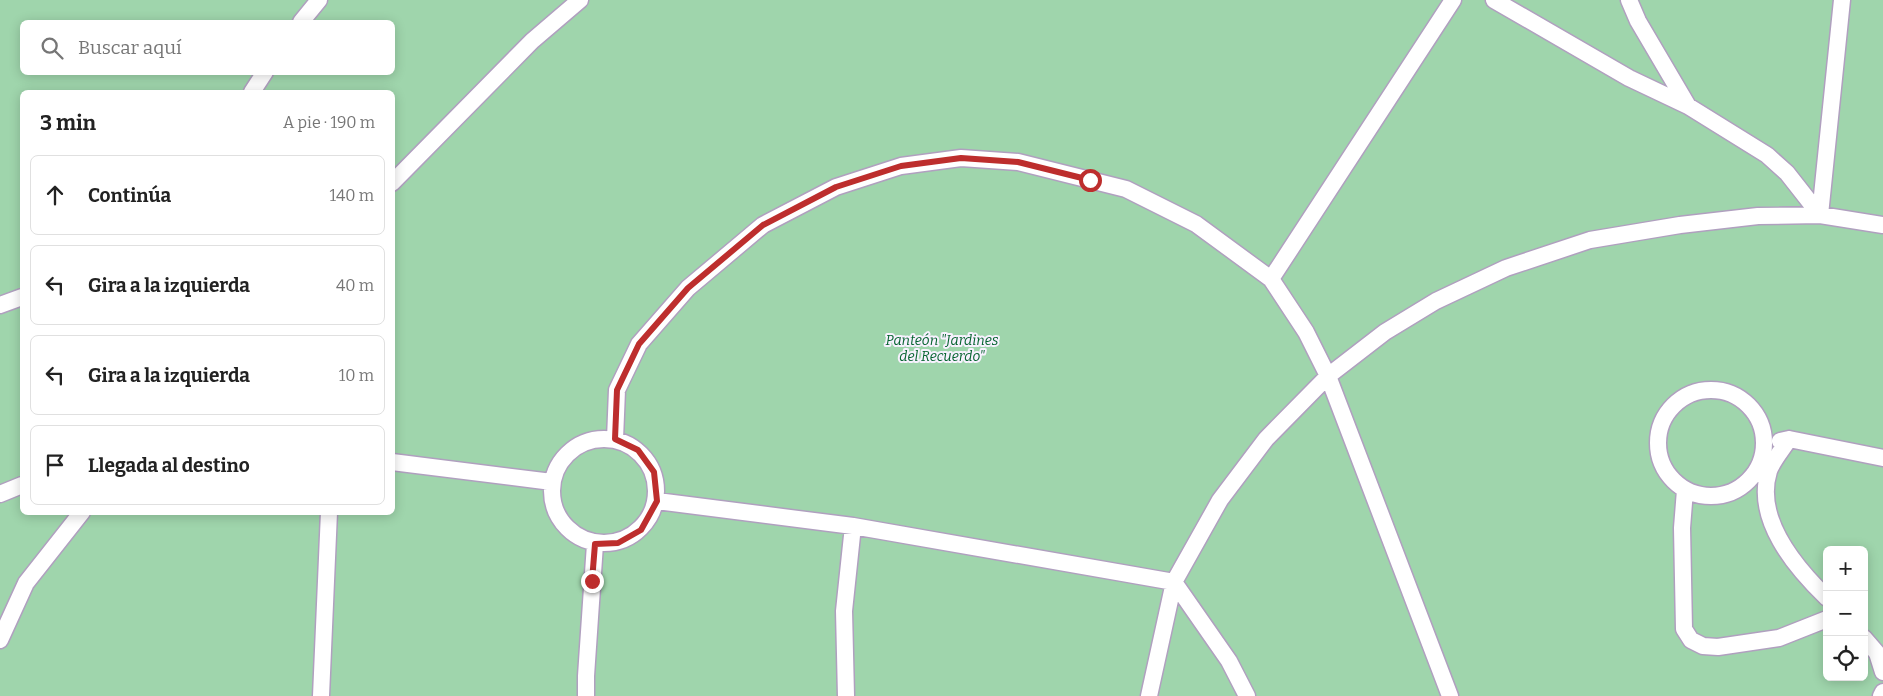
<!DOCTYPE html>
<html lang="es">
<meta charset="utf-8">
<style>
body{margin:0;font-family:Bitter,serif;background:#f6f6f6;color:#222}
.controls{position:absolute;right:15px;bottom:15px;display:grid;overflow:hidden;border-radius:8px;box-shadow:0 2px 12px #0003}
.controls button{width:45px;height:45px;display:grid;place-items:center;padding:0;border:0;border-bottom:1px solid #e0e0e0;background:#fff;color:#222;font:25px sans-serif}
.stop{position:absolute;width:15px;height:15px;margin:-11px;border:4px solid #bd2e2d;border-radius:50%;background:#fff}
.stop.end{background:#bd2e2d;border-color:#fff;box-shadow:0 1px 5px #0008}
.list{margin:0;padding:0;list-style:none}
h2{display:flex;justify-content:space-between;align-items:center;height:65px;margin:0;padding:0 20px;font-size:21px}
h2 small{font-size:16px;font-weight:400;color:#767676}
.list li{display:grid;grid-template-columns:32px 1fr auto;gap:15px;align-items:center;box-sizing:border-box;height:80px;margin:0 10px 10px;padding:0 10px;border:1px solid #e0e0e0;border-radius:8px}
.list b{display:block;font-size:19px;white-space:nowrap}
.list em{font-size:16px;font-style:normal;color:#767676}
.icon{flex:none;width:28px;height:28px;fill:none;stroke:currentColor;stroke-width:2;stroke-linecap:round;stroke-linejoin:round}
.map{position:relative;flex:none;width:1883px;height:696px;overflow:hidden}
.search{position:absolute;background:#fff;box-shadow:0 2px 12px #0003;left:20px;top:20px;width:375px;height:55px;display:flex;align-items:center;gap:12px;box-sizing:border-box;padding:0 18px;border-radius:8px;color:#767676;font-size:19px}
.panel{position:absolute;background:#fff;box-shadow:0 2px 12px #0003;left:20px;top:90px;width:375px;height:425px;border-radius:8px}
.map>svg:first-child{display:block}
.green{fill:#9fd5ac;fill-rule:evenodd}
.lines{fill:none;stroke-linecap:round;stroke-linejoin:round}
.service-casing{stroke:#b0a0bf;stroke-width:19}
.service{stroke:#fff;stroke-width:16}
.route{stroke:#bd2e2d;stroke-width:6}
.labels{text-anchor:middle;stroke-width:4;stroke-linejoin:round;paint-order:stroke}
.park-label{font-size:14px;font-style:italic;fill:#066430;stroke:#f7f1fe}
</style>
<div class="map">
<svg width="1883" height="696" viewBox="0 0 1883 696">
<rect width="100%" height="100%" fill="#eee0fa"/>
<path class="green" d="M0,0H1883V696H0ZM22,22H392V72H22ZM22,92H392V512H22ZM1827,550H1864V677H1827Z"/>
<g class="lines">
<defs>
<path id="service" d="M1494,0L1629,78L1688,106L1767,155L1787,173L1820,215
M1629,0L1638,21L1688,106
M301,22L319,0
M252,92L265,72
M392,183L532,41L580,0
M1820,215L1842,0
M1271,279L1453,0
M0,305L22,297
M1658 443a53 53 0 1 1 106 0a53 53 0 1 1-106 0Z
M552 491a52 52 0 1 1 104 0a52 52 0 1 1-104 0Z
M615,439L617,390L639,344L688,288L763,225L836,187L901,166L961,158L1018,162L1126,189L1196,224L1271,279L1306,332L1328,376L1450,696
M1789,439C1783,449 1773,460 1769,471C1754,519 1795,567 1827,598
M1780,441L1789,439L1883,458
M392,462L552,482
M1685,490L1682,528L1684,629L1691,640L1703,646L1718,647L1779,638L1827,619
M0,494L22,485
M657,501L853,526L1174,582L1229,661L1247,696
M1864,638L1877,653L1883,672
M0,640L26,583L82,512
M321,696L329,512
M586,696V676L595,544
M846,696L844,611L853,526
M1149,696L1174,582L1220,500L1266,439L1328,376L1385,332L1436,301L1506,268L1590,240L1680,225L1758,216L1820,215L1883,225
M1881,696L1883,692"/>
</defs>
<use href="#service" class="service-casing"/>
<use href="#service" class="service"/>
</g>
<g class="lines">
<path class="route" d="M592,581L595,544L618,543L641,530L657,501L654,472L638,450L615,439L617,390L639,344L688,288L763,225L836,187L901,166L961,158L1018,162L1090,180"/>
</g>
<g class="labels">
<g class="park-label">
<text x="942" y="345">Panteón "Jardines<tspan x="942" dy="16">del Recuerdo"</tspan></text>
</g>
</g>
</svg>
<div class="controls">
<button>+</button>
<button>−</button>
<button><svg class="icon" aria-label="locate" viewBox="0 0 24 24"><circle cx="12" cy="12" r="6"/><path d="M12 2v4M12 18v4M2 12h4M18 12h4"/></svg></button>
</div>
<div class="stop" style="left:1090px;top:180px"></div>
<div class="stop end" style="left:592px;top:581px"></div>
<div class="search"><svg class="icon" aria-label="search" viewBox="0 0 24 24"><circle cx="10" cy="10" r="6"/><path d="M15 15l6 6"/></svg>Buscar aquí</div>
<section class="panel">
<h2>3 min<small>A pie · 190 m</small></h2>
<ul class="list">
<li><svg class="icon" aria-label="ahead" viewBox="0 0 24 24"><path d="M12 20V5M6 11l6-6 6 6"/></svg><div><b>Continúa</b></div><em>140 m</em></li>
<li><svg class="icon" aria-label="left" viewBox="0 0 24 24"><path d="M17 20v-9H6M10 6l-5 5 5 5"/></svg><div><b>Gira a la izquierda</b></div><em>40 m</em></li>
<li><svg class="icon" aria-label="left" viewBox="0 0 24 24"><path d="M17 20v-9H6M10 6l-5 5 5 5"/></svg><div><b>Gira a la izquierda</b></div><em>10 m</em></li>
<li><svg class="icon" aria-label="arrive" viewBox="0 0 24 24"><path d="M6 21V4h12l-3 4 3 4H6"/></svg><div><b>Llegada al destino</b></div></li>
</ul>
</section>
</div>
